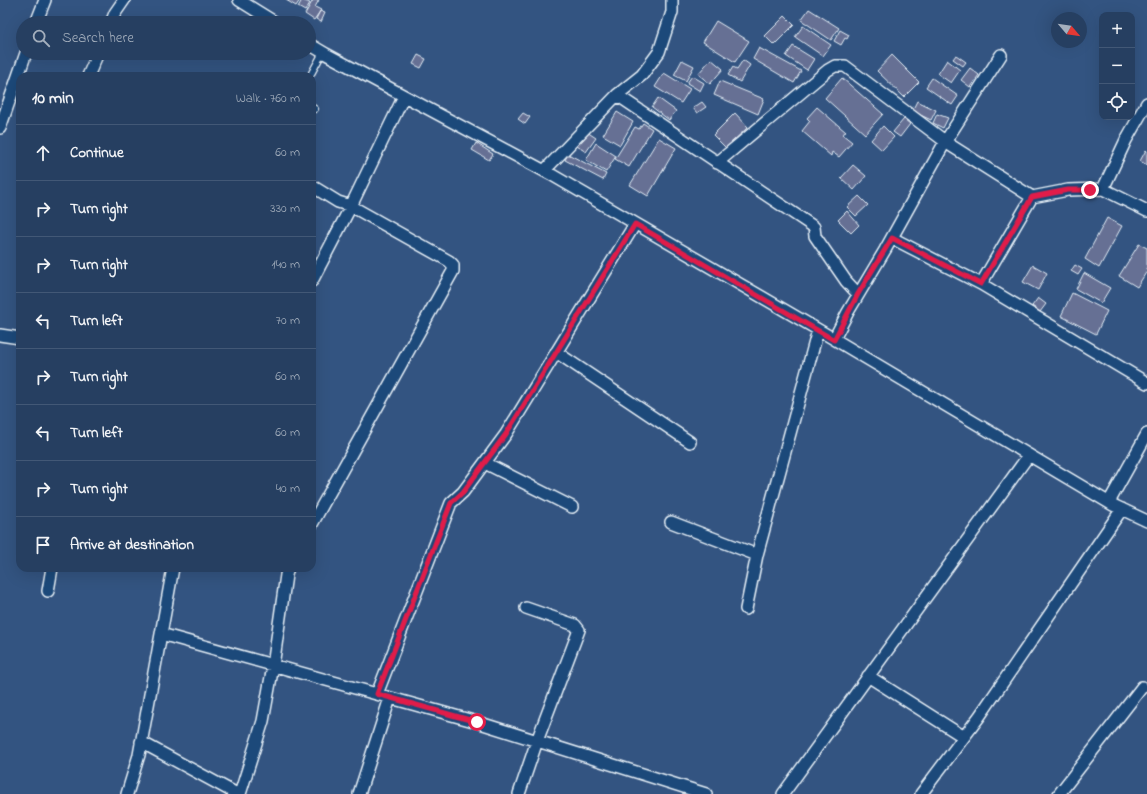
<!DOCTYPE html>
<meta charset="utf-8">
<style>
body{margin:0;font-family:"Indie Flower",sans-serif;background:#2e4667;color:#f1f3f6}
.controls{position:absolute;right:12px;top:12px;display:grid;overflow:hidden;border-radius:8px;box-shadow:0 4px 16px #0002}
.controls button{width:36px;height:36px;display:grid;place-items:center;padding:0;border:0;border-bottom:1px solid #425876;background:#263f61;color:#f1f3f6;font:20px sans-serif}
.compass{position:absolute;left:1051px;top:12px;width:36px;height:36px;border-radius:50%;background:#263f61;box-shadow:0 4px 16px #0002;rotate:119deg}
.stop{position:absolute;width:12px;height:12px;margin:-9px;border:3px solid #e11d48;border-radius:50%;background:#fff}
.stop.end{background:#e11d48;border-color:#fff;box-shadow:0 1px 4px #0008}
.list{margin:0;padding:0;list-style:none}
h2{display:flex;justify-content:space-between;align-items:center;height:52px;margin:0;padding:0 16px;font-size:17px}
h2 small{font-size:13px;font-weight:400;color:#a4afbd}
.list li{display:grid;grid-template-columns:26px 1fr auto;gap:12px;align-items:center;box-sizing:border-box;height:56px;padding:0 16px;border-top:1px solid #425876}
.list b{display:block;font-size:15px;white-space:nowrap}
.list em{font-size:13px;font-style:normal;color:#a4afbd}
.icon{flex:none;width:22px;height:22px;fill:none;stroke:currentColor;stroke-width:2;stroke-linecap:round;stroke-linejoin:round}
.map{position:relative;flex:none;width:1147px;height:794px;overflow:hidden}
.search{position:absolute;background:#263f61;box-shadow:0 4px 16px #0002;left:16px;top:16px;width:300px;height:44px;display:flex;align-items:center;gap:10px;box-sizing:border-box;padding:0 14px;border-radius:22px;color:#a4afbd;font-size:15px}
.panel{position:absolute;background:#263f61;box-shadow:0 4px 16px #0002;left:16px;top:72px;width:300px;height:500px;border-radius:12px}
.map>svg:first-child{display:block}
.building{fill:#666f94;stroke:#e8f1f8}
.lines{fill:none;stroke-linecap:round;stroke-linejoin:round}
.service-casing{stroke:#e8f1f8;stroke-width:8}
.minor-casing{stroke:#e8f1f8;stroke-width:14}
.service{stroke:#1f4a7a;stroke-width:5.5}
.minor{stroke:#1f4a7a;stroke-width:11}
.route{stroke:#e11d48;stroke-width:5}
</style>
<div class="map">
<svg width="1147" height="794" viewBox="0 0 1147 794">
<rect width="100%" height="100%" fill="#335481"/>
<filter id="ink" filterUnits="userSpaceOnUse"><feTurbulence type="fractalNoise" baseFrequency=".025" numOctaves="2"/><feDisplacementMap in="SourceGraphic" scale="8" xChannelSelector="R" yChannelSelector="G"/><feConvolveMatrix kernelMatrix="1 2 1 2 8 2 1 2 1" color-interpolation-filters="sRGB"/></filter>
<g filter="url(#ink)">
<path class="building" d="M286,0H300L296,6Z
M302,0L310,3L305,11L298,7Z
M313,0H319L315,7L321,10L314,20L305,14Z
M809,9L839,28L831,40L801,20Z
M320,11L325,13L321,22L316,19Z
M785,16L794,25L774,45L765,36Z
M716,21L749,41L735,62L703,42Z
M803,26L831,45L823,56L795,37Z
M840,30L849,35L847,39L845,38L841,45L834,41Z
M793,46L814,59L807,70L786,56Z
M759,48L801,71L794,83L753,59Z
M418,55L426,59L421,68L413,64Z
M892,55L919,82L904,97L877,71Z
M956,55L966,62L963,66L953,59Z
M711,59L723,69L710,84L698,74Z
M682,60L694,66L686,81L674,75Z
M743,60L750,65L740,82L728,75L733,67L737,69Z
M947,60L960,70L951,83L938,74Z
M970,68L979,75L970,87L961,80Z
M664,73L690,89L681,103L655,87Z
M692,76L704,83L700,91L687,83Z
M842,78L883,114L865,134L825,98Z
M932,78L958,96L952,105L926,87Z
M720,81L764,99L758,114L714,95Z
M658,98L676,111L669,120L652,107Z
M917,101L936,110L931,120L912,111Z
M702,102L706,107L697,113L693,108Z
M817,107L846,132L842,134L852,142L839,157L832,152L831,156L802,131L810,121L807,118Z
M617,112L633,122L620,145L603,135Z
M523,113L530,117L525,124L518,119Z
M735,113L748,127L726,148L713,135Z
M937,114L948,118L943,128L933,123Z
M904,119L910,124L900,137L893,132Z
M643,123L652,129L629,167L615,159L635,127L639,129Z
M883,126L894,137L882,150L871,140Z
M587,132L596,138L586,152L577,146Z
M659,138L676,148L648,196L630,185Z
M476,143L493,154L489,160L472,150Z
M596,143L616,156L606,172L586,160Z
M1146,150L1147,151V165L1140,161Z
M568,154L606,174L603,180L565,160Z
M853,165L866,176L854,190L841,178Z
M859,196L868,205L856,216L847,207Z
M847,211L859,225L851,233L838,220Z
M1107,218L1122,226L1099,268L1085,259Z
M1139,244L1147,248V271L1137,287L1119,276Z
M1033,265L1047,273L1038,290L1023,282Z
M1075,265L1082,269L1078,275L1071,271Z
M1084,273L1110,288L1101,303L1076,289Z
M1072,293L1107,311L1096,334L1061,316Z
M1038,298L1046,304L1040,312L1032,306Z"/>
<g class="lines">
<defs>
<path id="service" d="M310,76L323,52
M312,107L315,109"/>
<path id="minor" d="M239,0L276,23
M36,23L45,0
M111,23L115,13L124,0
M309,44L326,54L552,175L834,339L1113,505L1147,521
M88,76L98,53
M617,95L814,227L815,236L846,281L858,294
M0,128L26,53
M717,163L828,70L835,66H845L950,145L1032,197
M544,171L617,95L642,75L659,52L672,12V0
M312,186L338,202L351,206L449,261L453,265V271L312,524
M1103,189L1126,140L1147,103
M892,238L981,284L1147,383
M312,281L351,206L404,96
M981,284L1032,197L1068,190L1103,189L1147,211
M0,335L20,338
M834,339L848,312L885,250L945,142L1001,55
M556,352L690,442
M485,463L572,507
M1109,502L1147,434
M671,522L757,555
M48,591L52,568
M746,609L757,555L818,330
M161,634L477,722L706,794
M868,676L964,737
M377,694L451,503L463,492L506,434L635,224
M141,742L237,794
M127,794L139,755L173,568
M240,794L263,721L273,666L286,575L288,568
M359,794L390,698
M519,794L537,741L579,630L575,625L526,608
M783,794L1029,455
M921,794L979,717L1122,509
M1059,794L1142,687"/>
</defs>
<use href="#service" class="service-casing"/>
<use href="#minor" class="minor-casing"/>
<use href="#service" class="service"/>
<use href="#minor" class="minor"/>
</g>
</g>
<g class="lines" filter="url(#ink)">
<path class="route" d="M477,722L377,694L451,503L463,492L506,434L635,224L834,340L858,294L892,238L981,284L1032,197L1068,190H1090"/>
</g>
</svg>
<div class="controls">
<button>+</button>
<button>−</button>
<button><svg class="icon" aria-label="locate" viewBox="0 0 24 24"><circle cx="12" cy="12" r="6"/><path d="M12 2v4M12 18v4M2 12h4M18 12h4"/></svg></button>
</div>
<svg class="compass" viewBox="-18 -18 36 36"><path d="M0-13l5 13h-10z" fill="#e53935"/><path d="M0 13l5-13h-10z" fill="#a4afbd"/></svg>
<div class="stop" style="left:477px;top:722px"></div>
<div class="stop end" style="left:1090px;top:190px"></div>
<div class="search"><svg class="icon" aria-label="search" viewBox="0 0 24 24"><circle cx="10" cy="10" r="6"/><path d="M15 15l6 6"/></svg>Search here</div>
<section class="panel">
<h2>10 min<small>Walk · 760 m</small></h2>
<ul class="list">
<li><svg class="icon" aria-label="ahead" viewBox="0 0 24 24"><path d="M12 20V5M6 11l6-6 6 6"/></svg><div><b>Continue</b></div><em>60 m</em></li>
<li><svg class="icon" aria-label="right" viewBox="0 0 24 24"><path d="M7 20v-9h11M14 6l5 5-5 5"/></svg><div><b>Turn right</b></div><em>330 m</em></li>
<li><svg class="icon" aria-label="right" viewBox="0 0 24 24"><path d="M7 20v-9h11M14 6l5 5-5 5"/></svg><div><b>Turn right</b></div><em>140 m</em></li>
<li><svg class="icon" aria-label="left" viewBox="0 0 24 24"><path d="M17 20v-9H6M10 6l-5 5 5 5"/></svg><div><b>Turn left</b></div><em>70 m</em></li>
<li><svg class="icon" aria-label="right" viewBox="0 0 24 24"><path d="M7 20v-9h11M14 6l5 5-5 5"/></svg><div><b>Turn right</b></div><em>60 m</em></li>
<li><svg class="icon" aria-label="left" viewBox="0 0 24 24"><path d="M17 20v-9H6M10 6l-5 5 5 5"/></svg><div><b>Turn left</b></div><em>60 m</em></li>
<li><svg class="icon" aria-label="right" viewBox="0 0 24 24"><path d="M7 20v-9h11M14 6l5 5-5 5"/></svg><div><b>Turn right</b></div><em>40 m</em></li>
<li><svg class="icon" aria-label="arrive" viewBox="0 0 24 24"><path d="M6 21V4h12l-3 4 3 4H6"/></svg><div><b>Arrive at destination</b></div></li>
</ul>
</section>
</div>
